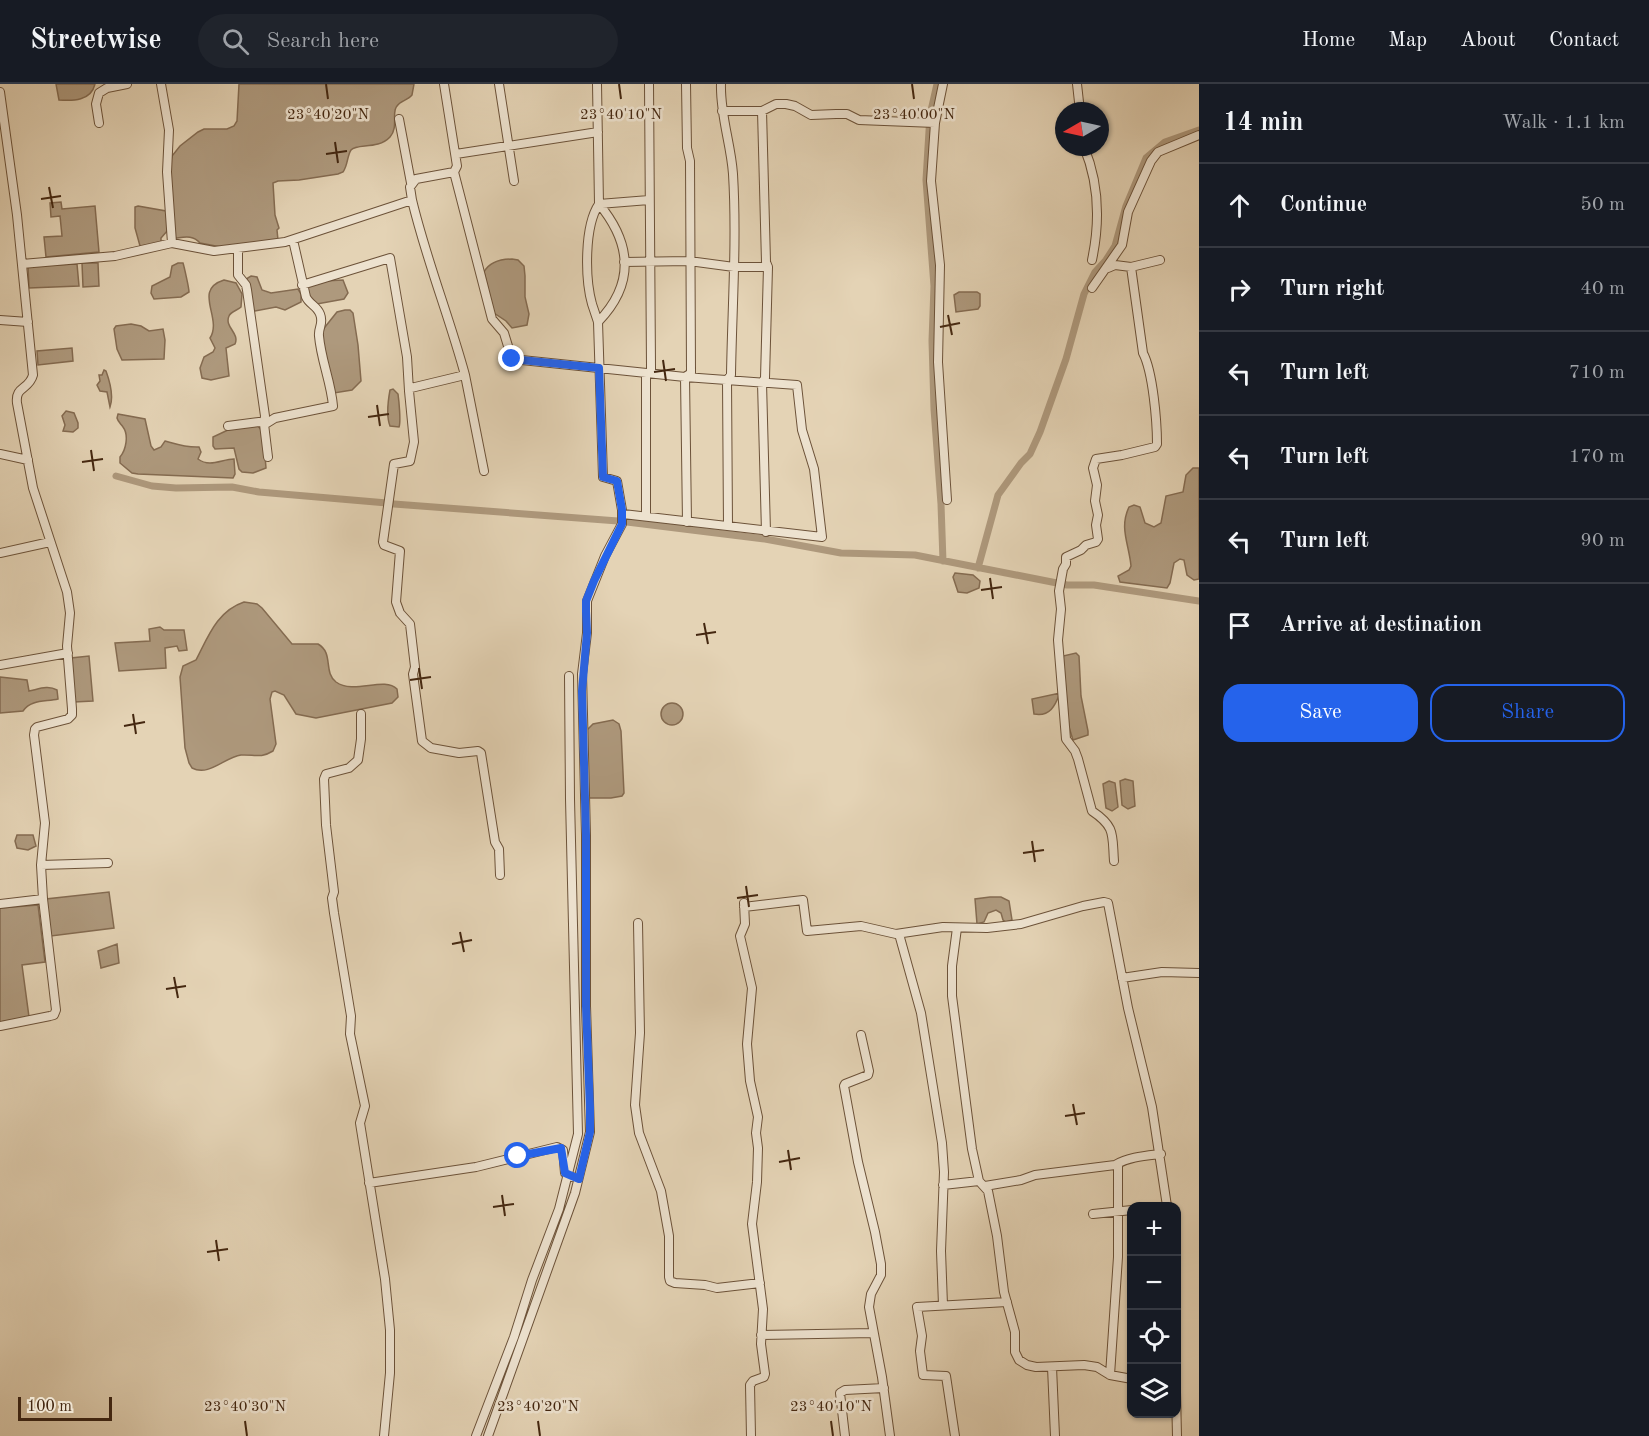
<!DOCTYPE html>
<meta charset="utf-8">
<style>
body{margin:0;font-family:"Old Standard TT",serif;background:#20242c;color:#f1f3f6}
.controls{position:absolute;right:18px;bottom:18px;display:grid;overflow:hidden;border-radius:12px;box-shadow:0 2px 4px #0004}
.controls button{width:54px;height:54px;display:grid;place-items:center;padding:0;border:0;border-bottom:2px solid #363941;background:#171b24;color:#f1f3f6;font:30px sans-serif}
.compass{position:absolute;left:1055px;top:18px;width:54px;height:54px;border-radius:50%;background:#171b24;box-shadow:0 2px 4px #0004;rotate:261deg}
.scale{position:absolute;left:18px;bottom:15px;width:94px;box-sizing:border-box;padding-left:6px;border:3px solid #442710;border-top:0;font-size:16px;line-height:21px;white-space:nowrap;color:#442710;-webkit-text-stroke:4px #ede2cf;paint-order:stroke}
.stop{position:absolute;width:18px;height:18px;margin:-14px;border:4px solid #2563eb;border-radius:50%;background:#fff}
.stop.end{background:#2563eb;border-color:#fff;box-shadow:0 2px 6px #0008}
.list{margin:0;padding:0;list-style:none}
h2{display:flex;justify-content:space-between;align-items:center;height:78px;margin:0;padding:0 24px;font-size:26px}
h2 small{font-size:20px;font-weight:400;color:#9ea1a6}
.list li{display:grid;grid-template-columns:39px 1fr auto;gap:18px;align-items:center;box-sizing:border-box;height:84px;padding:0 24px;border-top:2px solid #363941}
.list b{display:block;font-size:22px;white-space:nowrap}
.list em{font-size:20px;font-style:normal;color:#9ea1a6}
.actions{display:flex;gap:12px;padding:18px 24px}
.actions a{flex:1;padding:14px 0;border:2px solid #2563eb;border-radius:18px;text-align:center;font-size:21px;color:#2563eb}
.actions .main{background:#2563eb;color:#fff}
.icon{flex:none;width:33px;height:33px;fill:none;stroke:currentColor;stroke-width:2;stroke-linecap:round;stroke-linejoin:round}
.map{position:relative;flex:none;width:1199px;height:1352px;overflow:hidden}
header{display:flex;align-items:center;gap:36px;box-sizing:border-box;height:84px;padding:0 30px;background:#171b24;border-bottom:2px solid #363941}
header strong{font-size:28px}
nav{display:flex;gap:33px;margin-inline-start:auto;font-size:21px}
.search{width:420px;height:54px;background:#20242c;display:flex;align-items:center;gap:15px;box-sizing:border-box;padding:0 21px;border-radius:33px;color:#9ea1a6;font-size:22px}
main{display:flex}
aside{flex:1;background:#171b24}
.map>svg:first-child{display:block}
.water{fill:#ae997d;stroke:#846b51;stroke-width:1.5}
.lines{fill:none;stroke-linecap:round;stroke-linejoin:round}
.canal{stroke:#ae997d;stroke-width:7}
.minor-casing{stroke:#6c5239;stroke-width:10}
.minor{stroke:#ede2cf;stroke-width:8}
.route{stroke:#2563eb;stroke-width:8}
.ticks{fill:none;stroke:#442710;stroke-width:2}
.ticks-label{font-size:15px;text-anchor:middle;fill:#442710;stroke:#ede2cf;stroke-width:5;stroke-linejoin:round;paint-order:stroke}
</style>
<header>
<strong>Streetwise</strong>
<div class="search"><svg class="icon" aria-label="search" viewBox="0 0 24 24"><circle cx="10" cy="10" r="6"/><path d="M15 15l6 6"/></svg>Search here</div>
<nav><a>Home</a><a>Map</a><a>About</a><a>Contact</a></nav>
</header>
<main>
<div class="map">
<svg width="1199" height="1352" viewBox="0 0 1199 1352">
<rect width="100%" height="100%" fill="#e4d3b5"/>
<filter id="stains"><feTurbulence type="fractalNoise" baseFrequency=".00333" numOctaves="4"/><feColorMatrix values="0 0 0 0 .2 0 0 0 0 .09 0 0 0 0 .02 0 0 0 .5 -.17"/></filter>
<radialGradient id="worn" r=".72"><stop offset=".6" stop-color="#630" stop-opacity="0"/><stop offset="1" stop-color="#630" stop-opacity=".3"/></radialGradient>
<path class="water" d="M56,0H95C91,17 73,17 59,16Z
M239,0H414L412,11C408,16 400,17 397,22C391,28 399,43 390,53C378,66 357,59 351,66C347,72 348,81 343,88L338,90L299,96L278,97L273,99L275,131L279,144L277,146L278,156L221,163L200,159C193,151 185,153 176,154L174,151L169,85L172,72L180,62L198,48L204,45H227L234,42L237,37Z
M61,118L62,125L95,122L99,168L46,173L44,153L62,152L60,132L51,133L50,119Z
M138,122L166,127L168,146L161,154V160L140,162L135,144V123Z
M512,175L518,176L524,182L525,192V213L529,230L527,241L512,244L506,237L494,229L484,188C490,177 501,175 512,175Z
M82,179H98L99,202L83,203Z
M178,179H183C184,182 189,204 189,208L181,213L154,215L151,209L152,202L170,193L172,182Z
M77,180L79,202L29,204L28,182Z
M251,192L257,193L262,206L271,209L298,205L301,210V218L285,226L276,223L255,227L253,226L246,195Z
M224,196L236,199L242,210L241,223C238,226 230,228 229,232C224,243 240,249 235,260L226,264L229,292L211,296L202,294L200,284L204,273L213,268L215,264L210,254C223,234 192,206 224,196Z
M343,196L348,209L344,215L317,220L308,211V201L324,197Z
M959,208H977L980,210V222L978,225L956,228L954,211Z
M345,226H350L353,229L358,261L361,297L352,306L334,309L321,248L337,228Z
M131,240L141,242L149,247L163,245L165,256L164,275L122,276L117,265L114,245L116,242Z
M72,264L73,277L38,281L37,267Z
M104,286L106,287C110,298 114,312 110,323L107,308L100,307L97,301L100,297L99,291H102Z
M393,305L398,310C399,317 401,338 399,343L390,342C386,332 388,317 390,306Z
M66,327L74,329L78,339V344L73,348L63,347L65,341L62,332Z
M118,330L145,335L151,362L154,366L161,363L165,357C176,360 188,364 199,363L201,368L198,375C210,384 222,375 234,375L235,390L233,394L138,390L132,389L120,379V373C126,366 129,351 123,343C121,340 118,338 117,334Z
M257,341L263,348L266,384L253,389L242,388L239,385L234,364L215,365L213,362V353L230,345Z
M1193,384H1199V495L1194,496L1187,491L1184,476L1180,475L1174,479L1170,499L1167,504L1120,498L1118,492L1129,486L1131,482C1129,460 1119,444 1129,423L1134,421L1140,423L1145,439L1154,443L1161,439L1166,412L1183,408L1186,391Z
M955,489L973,491L980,497L979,504L967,509L958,508L953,493Z
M244,518L257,520L262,524L292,560H318C334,569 323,588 336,598C354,611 384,592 397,605L398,613L392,619L316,634L296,630L284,611L275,607L272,608L270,615L276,660L273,667C260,675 254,670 241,671C225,673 209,693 192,684L189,679L185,664L180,593L183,582L196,576C208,553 217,527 244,518Z
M160,543L164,546H184L187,566L179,567L177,562L165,564L166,584L119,587L115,559L150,557L149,545Z
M1076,569L1079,572L1081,612L1088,647V651L1073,656L1069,643L1063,572Z
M89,572L93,617L74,618L71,574Z
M0,593L27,596L29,607C39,605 48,601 57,606L58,615C46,618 31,615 23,627L0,629Z
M1060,609C1055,622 1050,633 1034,630L1032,615Z
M661 630a11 11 0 1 1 22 0a11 11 0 1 1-22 0Z
M613,636L619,640L621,647L624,709L622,712L611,714H589L586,647L593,640Z
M1125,695L1133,697L1135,722L1128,725L1122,721L1120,697Z
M1109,697L1115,699L1118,723L1112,727L1106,724L1103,700Z
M17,751H33L36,762L28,766L17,764L15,757Z
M109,808L114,844L51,852L46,815Z
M990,813H1001L1009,817L1012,836L1006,838L1003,836L1001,829L996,826L988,829L984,838L977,840L975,815Z
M38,821L45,878L22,881L29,933L0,938V824Z
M117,860L119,879L101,884L98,867Z"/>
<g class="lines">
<path class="canal" d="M937,0L930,31L926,96L934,202L932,257L934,325L941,420L943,477
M116,392L152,402L176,404L232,403L259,408L387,419
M394,420L618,437
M627,438L765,455L841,469L915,471L1067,501H1094L1199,517
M978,484L998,411L1021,379L1030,370L1040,348L1066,275L1084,210L1095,188L1106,176L1115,162L1126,122L1146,74L1165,58L1199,46"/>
<defs>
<path id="minor" d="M161,0L169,46L167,88L172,159
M499,0L514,97
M686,0L687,64L690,77L691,286V289L685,293L687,438
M721,0C720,31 731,60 733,90C737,157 732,225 731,291L727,296L728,442
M943,0L935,39L931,97L940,181L938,278L947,416
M1077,0L1080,27
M0,8L17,131L33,291C29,306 15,302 17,319L33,404L67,508L70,529L67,562L72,625V631L68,635L37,643L35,645L34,651L45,739L41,781L43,815L56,926L54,931L50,932L0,942
M722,27H762L776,20H786L795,22L811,31L836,30H847L859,36L935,39
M762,27L766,178L768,183L765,294L762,299L766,448
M399,35L411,99
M99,39L96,20L99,9L107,4L127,0
M1084,63C1099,99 1100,138 1092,176
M456,70L598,48
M454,88L492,235L504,249L512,275L685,293L797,301L802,346L814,385L822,453L623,430
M412,116C426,175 449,232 465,291L411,304L409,307L414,358L410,377L394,380L383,458L384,461L400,467L396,518L400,529L410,540L415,583L413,590L422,657L431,664L459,669L478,667L481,669L495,758L499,765L500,791
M599,120L649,116
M238,165V191L246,201L247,206L265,332L264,340L268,373
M624,178L689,177L734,183H768
M22,180L115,172L172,159L214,167L285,158L412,116L410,103L416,95L454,88L457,82L444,0
M1131,183L1160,176
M1108,184L1115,181L1131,183L1143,269C1153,288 1157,338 1157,360L1155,363L1122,371L1096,375L1093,384L1097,401L1095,417L1098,431L1096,441L1098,455L1096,458L1086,461L1081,466L1066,473V480L1063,485L1059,507L1061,525L1058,556L1066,655L1075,667L1078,675L1092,727C1116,743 1112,751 1114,777
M302,201L390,174L407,273L409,307
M1092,204L1122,161L1128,128L1151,77L1158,68L1199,51
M0,236L28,238
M598,238C635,200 632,160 599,120
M465,291L484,387
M228,342L259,338L267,339L275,334L333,322C331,298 321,276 319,252C318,243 324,240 320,230C317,222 309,220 306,213L293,156
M0,370L28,376
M646,432V290L651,286V283L649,0
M0,469L50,458
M0,581L68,569
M361,630V655L358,676L349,684L326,690L324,695L326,741L334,808L332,814L334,829L351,932L350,950L365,1022L360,1039L385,1195L390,1246V1289L384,1352
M41,781L108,779
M744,819L745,840L740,852L752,904L747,960L750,997L758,1033L756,1049L758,1064L757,1098L752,1140L763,1225L761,1260L765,1290L764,1293L753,1297L750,1301L751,1352
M0,820L43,815
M744,823L803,816L807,847L861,842L896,850L943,843L987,844L1021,840L1083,822L1104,818L1108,819L1128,924L1152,1023L1167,1122
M638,839L640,949L635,1021L639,1049L661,1107L669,1152V1193L670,1197L675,1199L705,1201L717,1204L760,1199
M957,844L952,882V912L972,1065L979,1097L988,1107L997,1152L1004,1208L1015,1248V1268L1019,1276L1027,1281L1036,1283L1084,1281L1097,1283L1110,1291L1132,1295
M899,850L921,929L942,1059L944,1088L941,1167L943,1221
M1122,894L1162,888L1199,889
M861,951L869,987L868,991L845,1000L844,1002L858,1078L875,1148L881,1180V1191L871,1210L869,1223L882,1293L890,1352
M369,1099L476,1083L557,1063L563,1066L565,1089L572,1093
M943,1101L979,1097
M985,1102L1021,1096L1035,1091L1115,1081C1129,1073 1144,1072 1161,1070
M1093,1130L1132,1126
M761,1251L873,1249
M1052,1283L1055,1352
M1110,1291L1118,1173V1080
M1176,1308L1177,1352
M476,1352L514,1253L532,1196L559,1125L578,1050L570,715L569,592
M488,1352L575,1109L590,1048L586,922V751L582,590L587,549V517L605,472L622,440V426L617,397L603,393L598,238C596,232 594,226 592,220C585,195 584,142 599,120L597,0
M845,1352L840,1309L845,1306L884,1304
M955,1352L946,1292L923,1291L920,1267L922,1252L917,1223L1007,1218"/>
</defs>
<use href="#minor" class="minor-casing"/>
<use href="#minor" class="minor"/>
</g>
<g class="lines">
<path class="route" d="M512,275L599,284L603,393L617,397L622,426V440L594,497L586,517V527L587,549L582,607L586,751V922L590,1024V1048L579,1095L565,1089L561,1064L518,1072"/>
</g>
<path class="ticks" d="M326,0L328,15M619,0L621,15M912,0L914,15M335,58L338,79M326,70L347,67M49,103L53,124M41,115L61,112M948,231L952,251M940,243L960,239M663,276L666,297M654,288L675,285M377,321L380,342M368,333L389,330M91,366L94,387M82,378L103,375M990,494L993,515M981,506L1002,503M704,539L708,560M696,551L716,548M419,584L422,605M410,596L431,593M133,630L136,650M124,642L145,638M1032,757L1035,778M1023,769L1044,766M746,802L749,823M737,814L758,811M460,848L464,868M452,860L472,856M174,893L178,914M166,905L186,902M1073,1020L1077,1041M1065,1032L1085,1029M788,1066L791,1086M779,1078L800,1074M502,1111L505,1132M493,1123L514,1120M216,1156L219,1177M207,1168L228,1165M245,1337L247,1352M538,1337L540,1352M831,1337L833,1352"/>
<g class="ticks-label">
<text x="328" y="35">23°40'20"N</text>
<text x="621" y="35">23°40'10"N</text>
<text x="914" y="35">23°40'00"N</text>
<text x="245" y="1327">23°40'30"N</text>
<text x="538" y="1327">23°40'20"N</text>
<text x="831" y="1327">23°40'10"N</text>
</g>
<rect width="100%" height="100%" filter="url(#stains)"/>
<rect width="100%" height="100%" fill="url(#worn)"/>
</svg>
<div class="controls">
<button>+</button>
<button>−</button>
<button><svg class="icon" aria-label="locate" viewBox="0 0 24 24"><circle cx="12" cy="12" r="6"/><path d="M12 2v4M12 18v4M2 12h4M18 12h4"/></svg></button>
<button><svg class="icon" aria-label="layers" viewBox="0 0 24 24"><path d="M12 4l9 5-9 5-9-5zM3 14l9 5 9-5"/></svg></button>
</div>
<svg class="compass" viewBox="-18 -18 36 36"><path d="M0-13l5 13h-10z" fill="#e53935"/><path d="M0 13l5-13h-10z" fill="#9ea1a6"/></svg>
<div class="scale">100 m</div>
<div class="stop" style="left:518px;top:1072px"></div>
<div class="stop end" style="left:512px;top:275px"></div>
</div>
<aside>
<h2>14 min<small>Walk · 1.1 km</small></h2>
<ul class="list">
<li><svg class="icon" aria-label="ahead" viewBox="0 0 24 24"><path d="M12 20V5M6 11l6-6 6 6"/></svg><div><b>Continue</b></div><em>50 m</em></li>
<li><svg class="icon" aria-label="right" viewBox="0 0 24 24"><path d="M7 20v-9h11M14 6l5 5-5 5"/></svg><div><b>Turn right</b></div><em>40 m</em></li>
<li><svg class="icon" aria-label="left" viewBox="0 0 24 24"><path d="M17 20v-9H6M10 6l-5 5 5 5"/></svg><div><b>Turn left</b></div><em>710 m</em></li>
<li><svg class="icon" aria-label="left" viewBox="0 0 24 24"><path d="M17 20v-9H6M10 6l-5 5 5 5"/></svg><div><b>Turn left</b></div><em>170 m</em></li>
<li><svg class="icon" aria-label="left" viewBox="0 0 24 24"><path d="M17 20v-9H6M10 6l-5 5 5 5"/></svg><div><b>Turn left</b></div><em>90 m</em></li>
<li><svg class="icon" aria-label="arrive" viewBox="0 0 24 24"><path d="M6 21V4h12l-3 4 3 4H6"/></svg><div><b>Arrive at destination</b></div></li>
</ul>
<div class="actions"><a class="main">Save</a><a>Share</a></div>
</aside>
</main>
